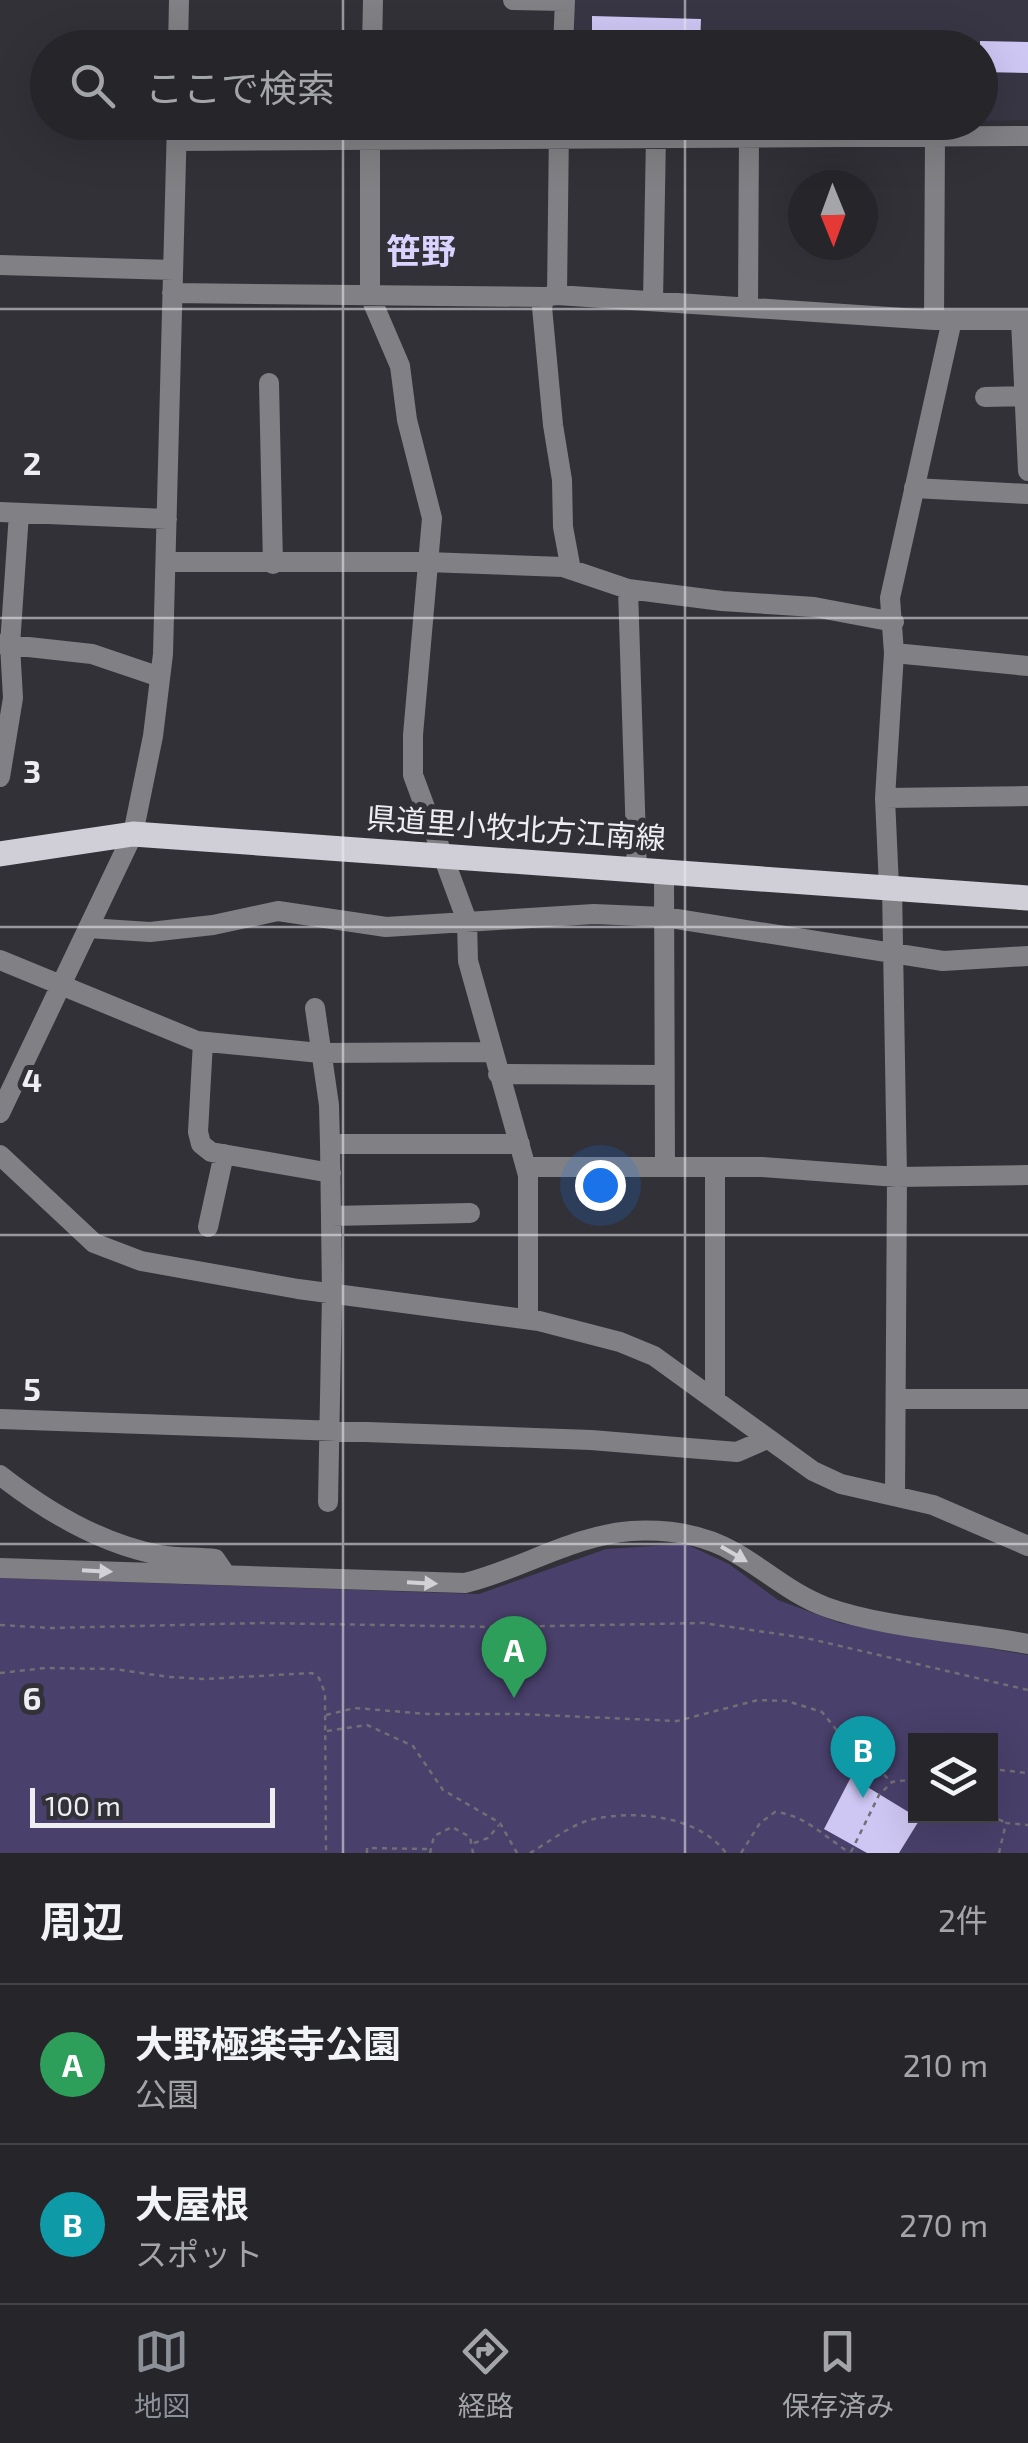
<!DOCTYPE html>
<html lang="ja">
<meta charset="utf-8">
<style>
body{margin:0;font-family:"Exo 2","Noto Sans JP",sans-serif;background:#2e2d32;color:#f1f3f6}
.controls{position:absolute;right:30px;bottom:30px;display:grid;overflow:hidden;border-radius:0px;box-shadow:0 10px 40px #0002}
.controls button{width:90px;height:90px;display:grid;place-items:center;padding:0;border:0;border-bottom:2px solid #424247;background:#26252a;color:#f1f3f6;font:50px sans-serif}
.compass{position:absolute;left:788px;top:170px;width:90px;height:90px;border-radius:50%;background:#26252a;box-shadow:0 10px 40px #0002;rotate:179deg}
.scale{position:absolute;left:30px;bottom:25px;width:245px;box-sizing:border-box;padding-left:10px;border:5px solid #ededf2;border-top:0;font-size:28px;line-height:35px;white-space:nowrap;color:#ededf2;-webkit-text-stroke:8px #323138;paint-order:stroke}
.you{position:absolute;left:600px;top:1185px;width:35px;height:35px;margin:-25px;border:8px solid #fff;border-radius:50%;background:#1a73e8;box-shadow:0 0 0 15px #1a73e833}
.badge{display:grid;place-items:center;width:65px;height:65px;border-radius:50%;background:#8c9099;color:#fff;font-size:32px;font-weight:700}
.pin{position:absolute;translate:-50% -82px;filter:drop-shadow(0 2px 5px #0008)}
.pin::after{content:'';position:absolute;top:52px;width:35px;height:30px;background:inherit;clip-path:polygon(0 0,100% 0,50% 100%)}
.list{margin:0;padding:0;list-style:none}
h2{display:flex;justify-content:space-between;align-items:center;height:130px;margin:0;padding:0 40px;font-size:42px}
h2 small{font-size:32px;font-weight:400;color:#a4a5a8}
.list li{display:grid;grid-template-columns:65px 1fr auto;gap:30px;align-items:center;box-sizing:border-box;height:160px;padding:0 40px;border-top:2px solid #424247}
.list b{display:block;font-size:38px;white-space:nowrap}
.list p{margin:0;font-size:32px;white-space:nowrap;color:#a4a5a8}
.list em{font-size:32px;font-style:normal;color:#a4a5a8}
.icon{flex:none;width:55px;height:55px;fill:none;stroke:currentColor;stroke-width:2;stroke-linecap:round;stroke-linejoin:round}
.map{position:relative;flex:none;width:1028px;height:1853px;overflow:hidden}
.search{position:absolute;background:#26252a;box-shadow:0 10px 40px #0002;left:30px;right:30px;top:30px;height:110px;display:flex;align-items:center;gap:25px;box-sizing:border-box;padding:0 35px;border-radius:55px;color:#a4a5a8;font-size:38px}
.sheet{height:450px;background:#26252a}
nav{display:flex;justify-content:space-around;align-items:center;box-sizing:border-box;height:140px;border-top:2px solid #424247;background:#26252a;font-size:28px;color:#a4a5a8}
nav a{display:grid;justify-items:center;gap:5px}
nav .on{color:#8c9099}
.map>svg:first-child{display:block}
.built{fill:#383644}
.green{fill:#49406b;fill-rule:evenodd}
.building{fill:#cec6f3}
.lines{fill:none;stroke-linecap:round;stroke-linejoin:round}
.path{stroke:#6f6f75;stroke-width:2.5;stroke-dasharray:5 5;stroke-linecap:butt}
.minor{stroke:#818084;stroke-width:20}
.major{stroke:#d0ced7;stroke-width:25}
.oneway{fill:#d2d2d6}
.grid{fill:none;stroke:#ededf2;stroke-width:2.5;stroke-opacity:0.55}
.labels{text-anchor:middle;stroke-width:10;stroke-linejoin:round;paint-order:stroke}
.street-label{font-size:30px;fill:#ededf2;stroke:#323138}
.quarter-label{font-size:35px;font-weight:bold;fill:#dbd3ff;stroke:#323138}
.grid-label{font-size:32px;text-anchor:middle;font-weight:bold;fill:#ededf2;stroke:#323138;stroke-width:10;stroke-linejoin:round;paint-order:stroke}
</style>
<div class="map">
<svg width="1028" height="1853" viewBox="0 0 1028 1853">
<rect width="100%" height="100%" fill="#323138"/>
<path class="built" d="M572,0H1028V120L981,121L980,48H572Z
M572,123V122L849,123L572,126Z"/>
<path class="green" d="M686,1544L729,1564L778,1600L840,1623L1028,1655V1853H0V1578L479,1594L606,1549ZM916,1740H990V1816H916Z"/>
<path class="building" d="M592,16L701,19L700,48H592Z
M980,41L1028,42V73L980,72Z
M851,1777L920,1819L899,1853H867L824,1829Z"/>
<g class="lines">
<path class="path" d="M0,1625L51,1628L261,1623L500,1627L703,1623L806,1638L1028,1690
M0,1673L45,1668L114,1669L169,1677L204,1679L312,1673L319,1678L325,1693L326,1853
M326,1715L355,1708L427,1714H518L677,1721L758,1700L787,1701L822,1712L843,1738L892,1782
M327,1731L367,1725L413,1746L443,1790L500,1823L517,1853
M990,1769L1028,1773
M990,1815L1006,1823
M474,1843L488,1838L499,1825
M851,1852L879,1795L892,1782L916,1779
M367,1853V1848L428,1849
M430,1853L434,1836L452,1827L470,1837L473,1853
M530,1853C549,1842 573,1823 594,1819C637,1810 699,1816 726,1853
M741,1853L760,1823L775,1812C805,1815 825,1837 850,1853
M999,1853L1006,1823L1028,1825"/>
<path class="minor" d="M513,0L565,1
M178,48L179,0
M372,48L373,0
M563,48L565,0
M370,122V296L400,366L407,420L432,518L413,735V775L467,921L468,961L528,1175V1319
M177,141L1028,136
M0,265L173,270
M172,293L545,297
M557,295L559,127
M653,301L656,136
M748,307L749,136
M934,320L935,136
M1021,320L1028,471
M269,383L273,564
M985,397L1028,396
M914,488L1028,494
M0,512L167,519
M167,562H427L563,567L628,589L722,601L814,607L894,622
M571,570L563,527L562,480L553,425L542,307L545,297L557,295L934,320H1028
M628,589L637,871
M1,644L92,654L160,677
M894,653L1028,666
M0,777L13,698L10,645L19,513
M885,798L1028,796
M664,873L665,1167
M889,887L885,798L894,653L890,598L952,320
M892,887L897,1177L895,1495
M88,928L150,932L213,925L278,911L386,927L594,914L664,917L943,961L1028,956
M0,960L197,1041L320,1053L492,1052
M315,1008L329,1105L330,1144L332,1294L328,1502
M203,1042L198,1132L201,1144L211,1152L331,1173
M498,1074L664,1075
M0,1113L133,834L153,736L163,654L177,122
M330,1144H520
M0,1155L94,1243L141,1261L298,1289L539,1321L620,1342L654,1356L813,1471L841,1484L933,1505L1028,1546
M526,1167H762L897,1177L1028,1175
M715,1167V1398
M332,1216L470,1213
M208,1227L224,1154
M896,1399H1028
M0,1419L591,1440L737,1452L767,1439
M0,1475C46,1511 101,1544 160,1555C178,1558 197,1557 215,1559L226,1575
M0,1568L465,1583C522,1569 571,1536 631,1531C667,1529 703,1534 734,1552C766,1570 791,1594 826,1607C884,1628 965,1632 1028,1644"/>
<path class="major" d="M0,854L133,834L1028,898"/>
</g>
<defs><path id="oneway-solid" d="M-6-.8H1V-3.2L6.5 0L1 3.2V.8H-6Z" transform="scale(2.5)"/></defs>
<g class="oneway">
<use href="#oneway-solid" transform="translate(734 1554) rotate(30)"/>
<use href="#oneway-solid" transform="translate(97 1571) rotate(3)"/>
<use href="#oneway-solid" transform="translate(422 1583) rotate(3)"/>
</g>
<path class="grid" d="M343,0V48M685,0V48M343,122V1853M685,122V1853M0,309H1028M0,618H1028M0,927H1028M0,1235H1028M0,1544H1028"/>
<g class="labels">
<g class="street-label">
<text transform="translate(516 829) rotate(4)" y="10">県道里小牧北方江南線</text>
</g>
<g class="quarter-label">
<text x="421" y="264">笹野</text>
</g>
</g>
<g class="grid-label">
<text x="32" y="475">2</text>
<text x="32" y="783">3</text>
<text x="32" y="1092">4</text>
<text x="32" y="1401">5</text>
<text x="32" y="1710">6</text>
</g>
</svg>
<div class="controls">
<button><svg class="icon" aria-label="layers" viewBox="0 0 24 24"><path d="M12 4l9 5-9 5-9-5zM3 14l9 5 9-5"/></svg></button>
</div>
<svg class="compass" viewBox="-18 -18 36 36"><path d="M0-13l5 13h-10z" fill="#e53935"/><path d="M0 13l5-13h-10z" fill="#a4a5a8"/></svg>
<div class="scale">100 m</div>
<div class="you"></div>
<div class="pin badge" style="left:514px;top:1698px;background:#2e9e5b">A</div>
<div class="pin badge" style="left:863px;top:1798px;background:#0f9aa8">B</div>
<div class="search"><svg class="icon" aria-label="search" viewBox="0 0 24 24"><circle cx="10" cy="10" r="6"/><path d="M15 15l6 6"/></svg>ここで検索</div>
</div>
<section class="sheet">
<h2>周辺<small>2件</small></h2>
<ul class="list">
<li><span class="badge" style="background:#2e9e5b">A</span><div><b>大野極楽寺公園</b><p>公園</p></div><em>210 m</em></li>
<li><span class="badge" style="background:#0f9aa8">B</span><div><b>大屋根</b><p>スポット</p></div><em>270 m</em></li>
</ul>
</section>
<nav>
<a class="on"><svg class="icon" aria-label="map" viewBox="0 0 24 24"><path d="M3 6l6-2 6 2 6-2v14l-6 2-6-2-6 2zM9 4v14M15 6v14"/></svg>地図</a>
<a><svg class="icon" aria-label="directions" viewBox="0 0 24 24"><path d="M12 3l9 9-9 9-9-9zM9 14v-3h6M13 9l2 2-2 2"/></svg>経路</a>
<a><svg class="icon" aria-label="saved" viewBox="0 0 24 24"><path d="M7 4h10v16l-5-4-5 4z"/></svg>保存済み</a>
</nav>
